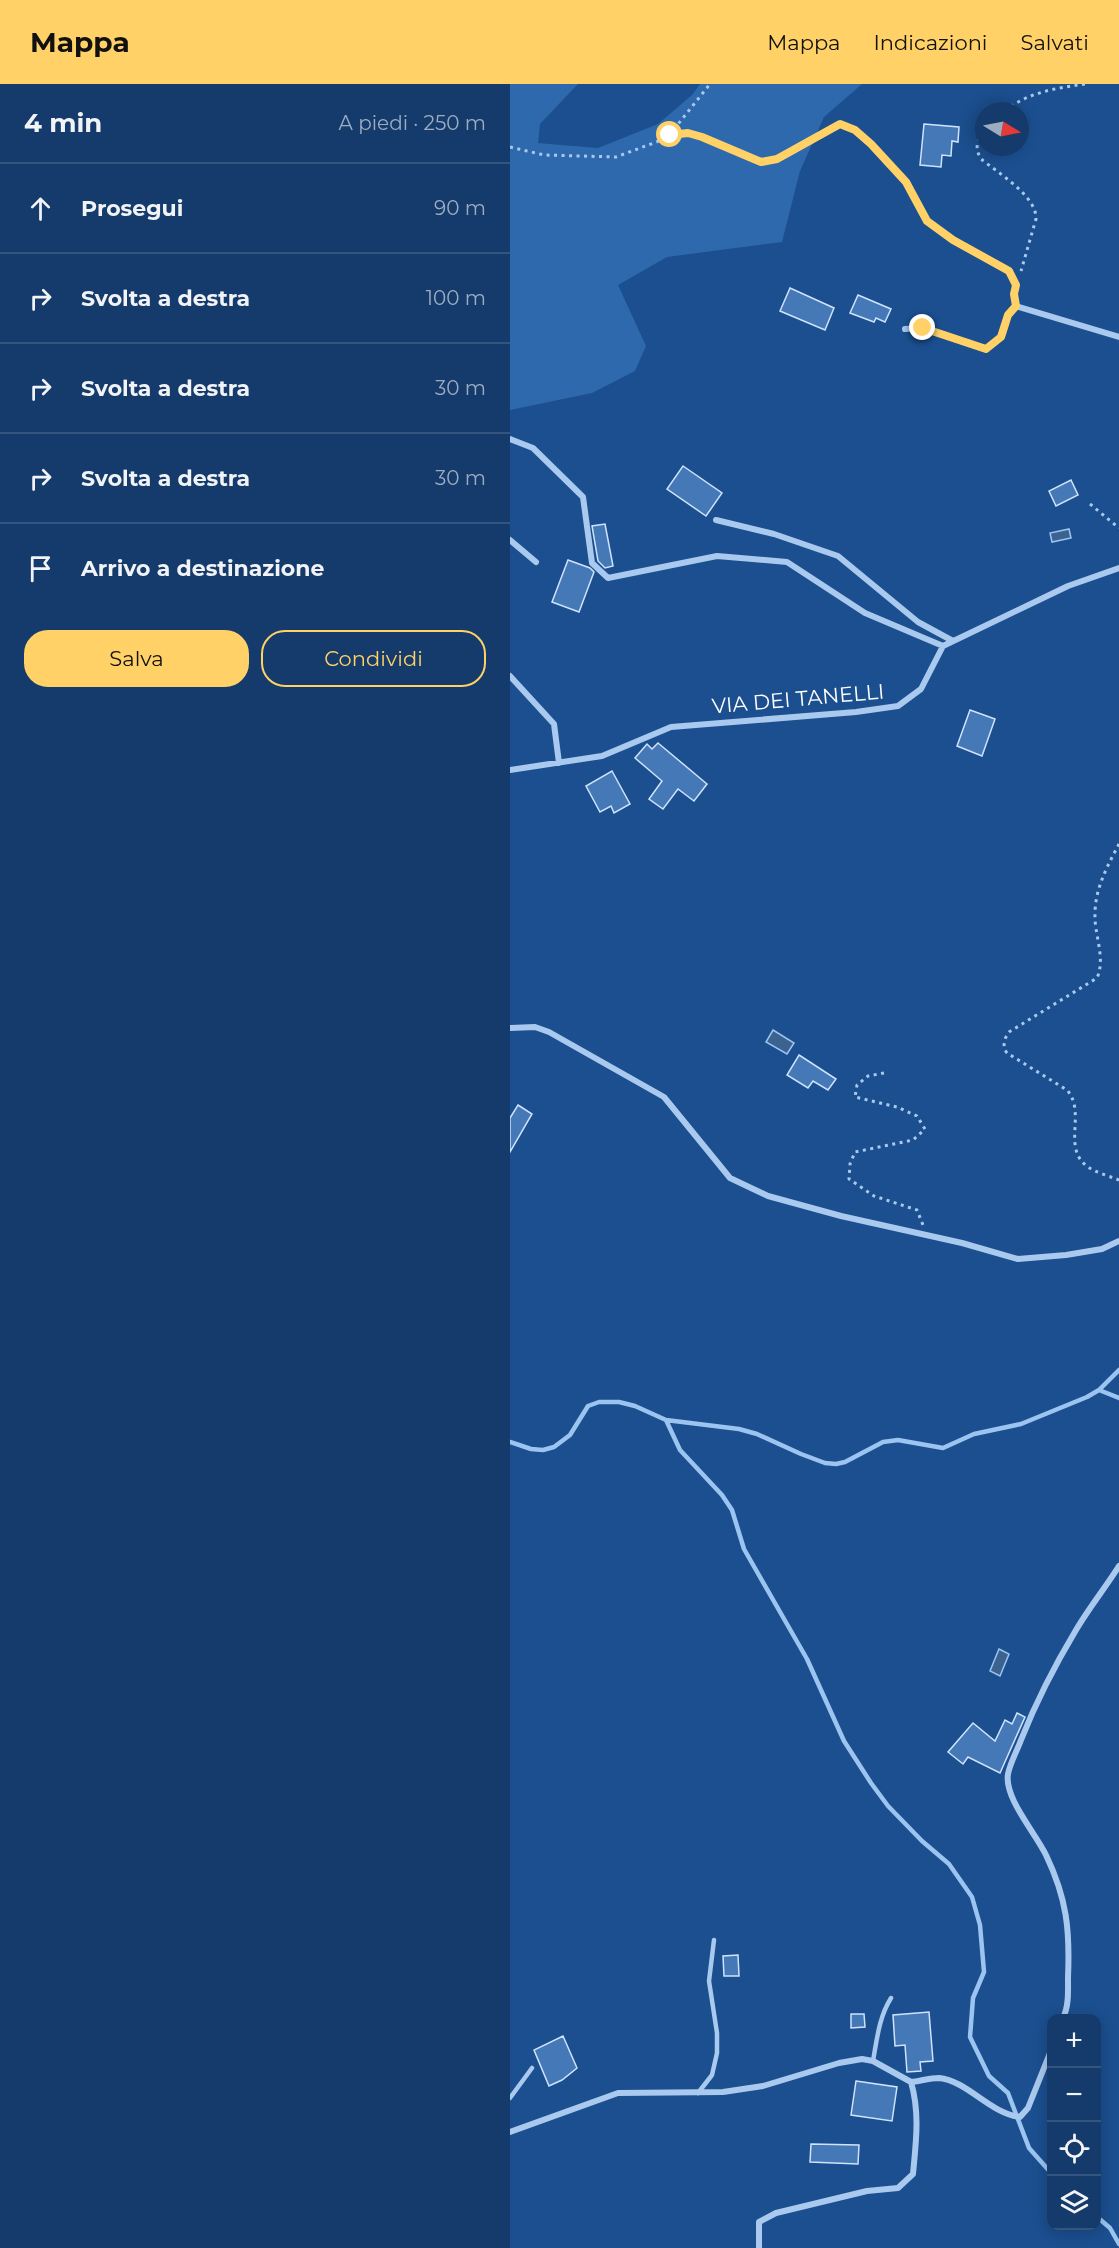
<!DOCTYPE html>
<html lang="it">
<meta charset="utf-8">
<style>
body{margin:0;font-family:Montserrat,sans-serif;background:#214673;color:#f1f3f6}
.controls{position:absolute;right:18px;bottom:18px;display:grid;overflow:hidden;border-radius:12px;box-shadow:0 3px 15px #0003}
.controls button{width:54px;height:54px;display:grid;place-items:center;padding:0;border:0;border-bottom:2px solid #33557e;background:#143b6b;color:#f1f3f6;font:30px sans-serif}
.compass{position:absolute;left:465px;top:18px;width:54px;height:54px;border-radius:50%;background:#143b6b;box-shadow:0 3px 15px #0003;rotate:100deg}
.stop{position:absolute;width:18px;height:18px;margin:-14px;border:4px solid #ffd166;border-radius:50%;background:#fff}
.stop.end{background:#ffd166;border-color:#fff;box-shadow:0 2px 6px #0008}
.list{margin:0;padding:0;list-style:none}
h2{display:flex;justify-content:space-between;align-items:center;height:78px;margin:0;padding:0 24px;font-size:26px}
h2 small{font-size:20px;font-weight:400;color:#9dadc1}
.list li{display:grid;grid-template-columns:39px 1fr auto;gap:18px;align-items:center;box-sizing:border-box;height:90px;padding:0 24px;border-top:2px solid #33557e}
.list b{display:block;font-size:22px;white-space:nowrap}
.list em{font-size:20px;font-style:normal;color:#9dadc1}
.actions{display:flex;gap:12px;padding:18px 24px}
.actions a{flex:1;padding:14px 0;border:2px solid #ffd166;border-radius:24px;text-align:center;font-size:21px;color:#ffd166}
.actions .main{background:#ffd166;color:#111}
.icon{flex:none;width:33px;height:33px;fill:none;stroke:currentColor;stroke-width:2;stroke-linecap:round;stroke-linejoin:round}
.map{position:relative;flex:none;width:609px;height:2164px;overflow:hidden}
header{display:flex;align-items:center;gap:36px;box-sizing:border-box;height:84px;padding:0 30px;background:#ffd166;color:#111}
header strong{font-size:28px}
nav{display:flex;gap:33px;margin-inline-start:auto;font-size:21px}
main{display:flex}
aside{flex:1;background:#143b6b}
.map>svg:first-child{display:block}
.green{fill:#2e69ad}
.water{fill:#3c6290;stroke:#9cc4f0;stroke-width:1.5}
.lines{fill:none;stroke-linecap:round;stroke-linejoin:round}
.stream{stroke:#9cc4f0;stroke-width:4.5}
.building{fill:#4478b7;stroke:#cfe3fa;stroke-width:1.5}
.path{stroke:#a9c9ee;stroke-width:3;stroke-dasharray:3 4.5;stroke-linecap:butt}
.lane{stroke:#a9c9ee;stroke-width:4.5}
.street{stroke:#a9c9ee;stroke-width:6}
.route{stroke:#ffd166;stroke-width:8}
.labels{text-anchor:middle;stroke-width:6;stroke-linejoin:round;paint-order:stroke}
.street-label{font-size:21px;fill:#fff;stroke:#1b4f8f}
</style>
<header>
<strong>Mappa</strong>
<nav><a>Mappa</a><a>Indicazioni</a><a>Salvati</a></nav>
</header>
<main>
<aside>
<h2>4 min<small>A piedi · 250 m</small></h2>
<ul class="list">
<li><svg class="icon" aria-label="ahead" viewBox="0 0 24 24"><path d="M12 20V5M6 11l6-6 6 6"/></svg><div><b>Prosegui</b></div><em>90 m</em></li>
<li><svg class="icon" aria-label="right" viewBox="0 0 24 24"><path d="M7 20v-9h11M14 6l5 5-5 5"/></svg><div><b>Svolta a destra</b></div><em>100 m</em></li>
<li><svg class="icon" aria-label="right" viewBox="0 0 24 24"><path d="M7 20v-9h11M14 6l5 5-5 5"/></svg><div><b>Svolta a destra</b></div><em>30 m</em></li>
<li><svg class="icon" aria-label="right" viewBox="0 0 24 24"><path d="M7 20v-9h11M14 6l5 5-5 5"/></svg><div><b>Svolta a destra</b></div><em>30 m</em></li>
<li><svg class="icon" aria-label="arrive" viewBox="0 0 24 24"><path d="M6 21V4h12l-3 4 3 4H6"/></svg><div><b>Arrivo a destinazione</b></div></li>
</ul>
<div class="actions"><a class="main">Salva</a><a>Condividi</a></div>
</aside>
<div class="map">
<svg width="609" height="2164" viewBox="0 0 609 2164">
<rect width="100%" height="100%" fill="#1b4f8f"/>
<path class="green" d="M0,0H68L30,40L28,59L88,64L148,40L182,11L190,0H352L314,33L290,87L272,158L157,173L108,201L136,262L125,287L82,309L0,326Z"/>
<path class="water" d="M559,445L561,454L542,458L540,449Z
M263,946L284,959L277,970L256,958Z
M489,1565L499,1570L490,1592L480,1587Z"/>
<g class="lines">
<path class="stream" d="M589,1306L609,1314
M156,1336L170,1366L212,1411L222,1426L234,1465L297,1575L334,1657L361,1699L378,1722L412,1757L439,1780L462,1813L470,1841L474,1888L463,1914L460,1953L479,1992L498,2009L519,2064L542,2090
M0,1358L21,1365L33,1366L44,1363L60,1351L78,1322L89,1318H109L125,1322L156,1336L229,1345L247,1350L291,1370L315,1379L326,1380L335,1378L373,1358L388,1356L433,1364L464,1350L511,1340L577,1313L589,1306L609,1286
M586,2132L600,2144L609,2160"/>
</g>
<path class="building" d="M414,40L449,43L448,58L442,57L441,72L432,71L431,83L410,81Z
M280,204L324,224L315,246L270,227Z
M348,211L381,225L375,238L366,234L364,238L340,229Z
M173,382L212,409L196,432L157,405Z
M561,396L568,411L546,422L539,407Z
M95,440L103,482L95,484L88,477L82,442Z
M58,476L80,484L84,488L69,528L42,518Z
M460,626L485,635L472,672L447,662Z
M148,659L197,700L184,717L168,705L153,725L139,715L152,697L125,674L137,660L142,665Z
M102,687L120,720L104,729L101,722L90,728L76,702Z
M289,971L326,995L318,1006L303,997L298,1004L277,991Z
M8,1021L22,1030L0,1068V1034Z
M507,1629L515,1633L490,1689L458,1673L453,1680L438,1668L463,1639L485,1657L495,1636L502,1640Z
M228,1871L229,1892H214L213,1872Z
M419,1928L423,1977L410,1978L411,1987L397,1988L395,1961L385,1962L383,1931Z
M341,1930H354L355,1943L341,1944Z
M53,1952L67,1984L52,1996L39,2002L24,1966Z
M346,1997L387,2003L382,2037L341,2031Z
M301,2060L349,2061L348,2080L300,2078Z"/>
<g class="lines">
<path class="path" d="M495,27C518,8 547,4 575,0
M474,48C466,57 465,65 471,75C488,89 527,112 526,135L511,187
M160,51L179,49L192,53L251,78L267,75L330,40L345,47L367,66
M0,63L34,71L106,73L157,54L200,0
M580,420L609,444
M609,760C598,781 585,804 585,830C584,850 596,874 587,894L499,948C494,955 492,962 497,969L557,1006C577,1029 551,1064 578,1083C587,1089 599,1092 609,1096
M374,989L358,992L347,1001L345,1013L387,1023L407,1032L415,1045L403,1056L345,1068L340,1080L339,1095L364,1112L407,1126L413,1141"/>
<path class="lane" d="M363,1977C367,1955 369,1933 381,1914
M188,2009L202,1991L207,1969V1949L199,1897L204,1856
M0,2014L22,1984"/>
<path class="street" d="M374,74L396,98L417,137L443,156L499,187L506,201L504,210L506,222
M506,222L609,253
M395,245L413,244L476,265L491,253L498,231L506,222
M0,355L23,364L73,413L82,479L98,494L207,472L277,478L355,529L433,562
M206,436L264,450L328,472L408,538L443,557
M0,456L26,478
M0,592L44,640L49,679
M0,686L92,672L161,643L346,628L388,622L411,605L433,562L558,502L609,484
M0,944L25,943L39,948L154,1013L220,1094L258,1112L331,1132L452,1159L508,1175L556,1171L592,1165L609,1157
M553,1934C559,1922 558,1907 558,1894C560,1846 557,1815 536,1771C525,1748 494,1714 498,1690C500,1679 507,1667 511,1656C526,1618 545,1581 566,1546C579,1524 595,1504 609,1482
M401,1998C410,1997 420,1994 429,1994C458,1997 479,2029 510,2033L518,2024L542,1964
M0,2048L108,2009L213,2008L253,2002L329,1979L352,1975L363,1977L401,1998C410,2029 406,2058 403,2090L388,2104L357,2107L266,2129L249,2138V2164"/>
</g>
<g class="lines">
<path class="route" d="M160,51L178,49L192,53L251,78L267,75L330,40L345,46L361,60L396,98L417,137L443,156L499,187L506,201L504,210L506,222L498,231L491,253L476,265L413,244"/>
</g>
<g class="labels">
<g class="street-label">
<text transform="translate(288 615) rotate(-5)" y="7">VIA DEI TANELLI</text>
</g>
</g>
</svg>
<div class="controls">
<button>+</button>
<button>−</button>
<button><svg class="icon" aria-label="locate" viewBox="0 0 24 24"><circle cx="12" cy="12" r="6"/><path d="M12 2v4M12 18v4M2 12h4M18 12h4"/></svg></button>
<button><svg class="icon" aria-label="layers" viewBox="0 0 24 24"><path d="M12 4l9 5-9 5-9-5zM3 14l9 5 9-5"/></svg></button>
</div>
<svg class="compass" viewBox="-18 -18 36 36"><path d="M0-13l5 13h-10z" fill="#e53935"/><path d="M0 13l5-13h-10z" fill="#9dadc1"/></svg>
<div class="stop" style="left:160px;top:51px"></div>
<div class="stop end" style="left:413px;top:244px"></div>
</div>
</main>
